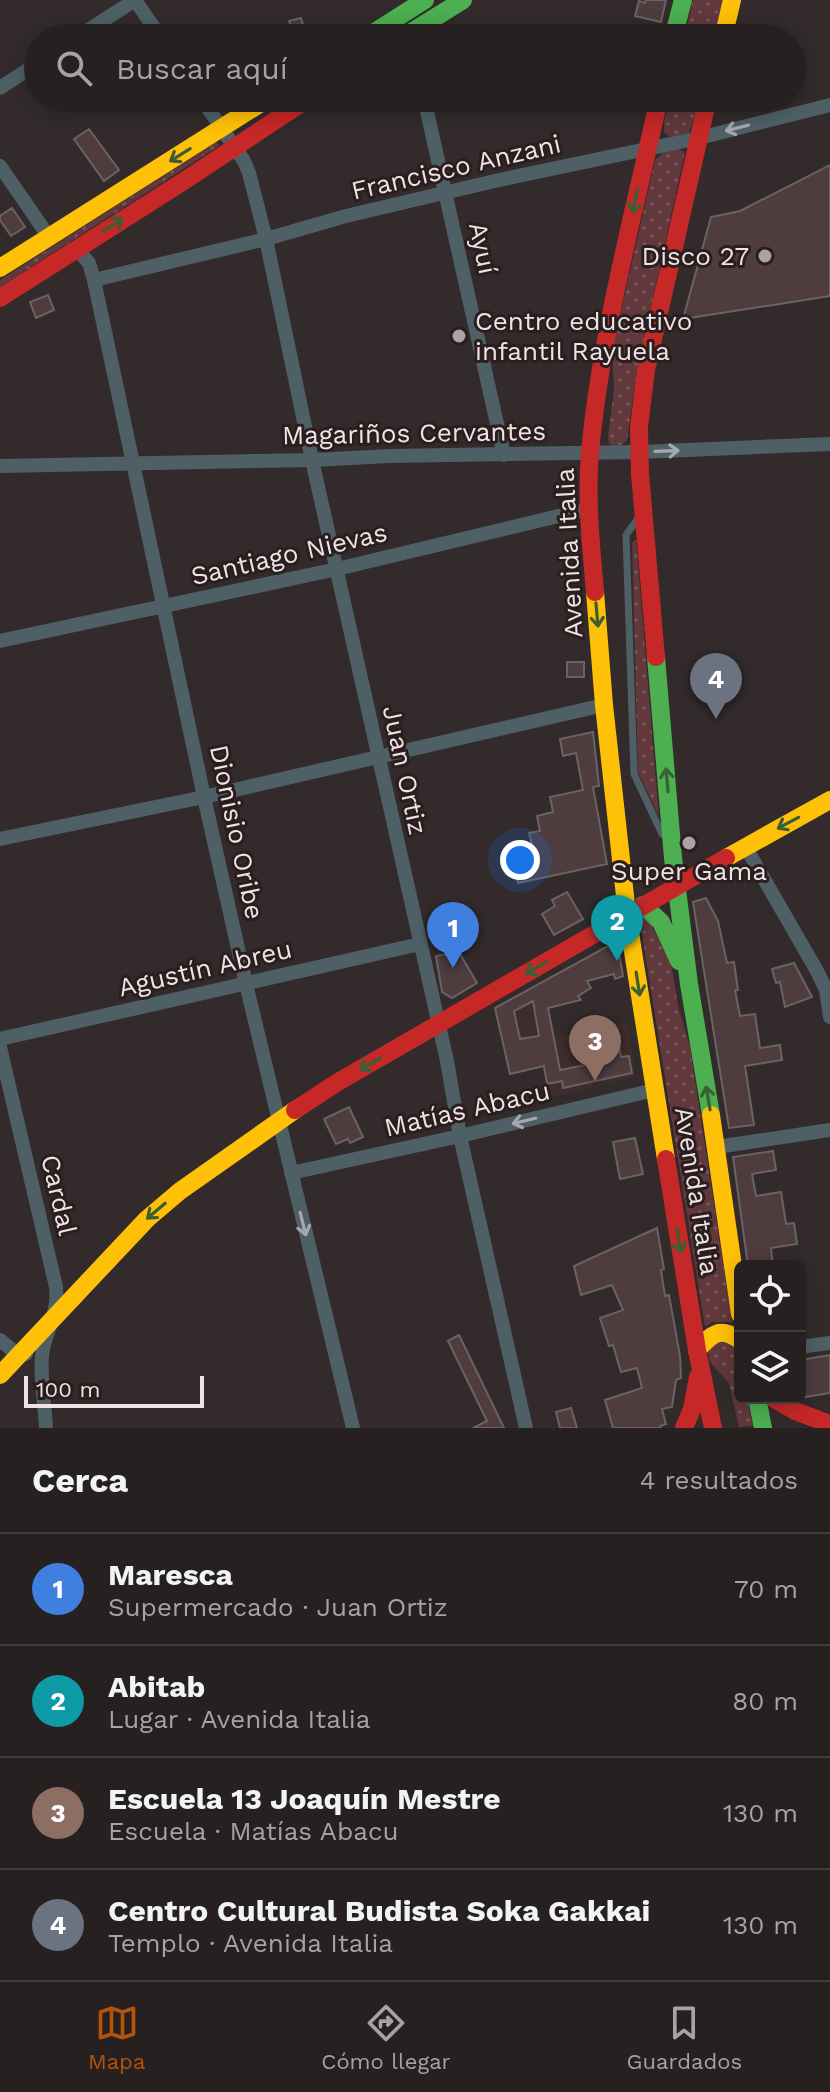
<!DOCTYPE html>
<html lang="es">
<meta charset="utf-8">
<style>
body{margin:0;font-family:"Work Sans",sans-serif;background:#2e2829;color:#f1f3f6}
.controls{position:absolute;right:24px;bottom:24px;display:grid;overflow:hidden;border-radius:12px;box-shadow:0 4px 20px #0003}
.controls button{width:72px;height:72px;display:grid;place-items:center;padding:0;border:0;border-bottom:2px solid #423e3e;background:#262020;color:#f1f3f6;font:40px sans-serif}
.scale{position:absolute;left:24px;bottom:20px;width:180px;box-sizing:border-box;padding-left:8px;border:4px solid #eee4e5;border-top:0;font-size:22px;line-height:28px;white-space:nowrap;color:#eee4e5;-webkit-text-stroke:6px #2b1e1f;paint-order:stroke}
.you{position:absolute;left:520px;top:860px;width:28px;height:28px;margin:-20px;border:6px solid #fff;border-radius:50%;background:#1a73e8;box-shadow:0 0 0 12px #1a73e833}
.badge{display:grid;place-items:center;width:52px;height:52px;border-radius:50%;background:#b45309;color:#fff;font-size:26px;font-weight:700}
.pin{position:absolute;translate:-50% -66px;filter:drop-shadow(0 2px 4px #0008)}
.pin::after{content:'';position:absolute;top:42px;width:28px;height:24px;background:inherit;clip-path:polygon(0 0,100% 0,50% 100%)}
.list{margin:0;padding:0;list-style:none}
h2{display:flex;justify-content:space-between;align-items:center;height:104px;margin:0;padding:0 32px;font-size:34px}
h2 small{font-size:26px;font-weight:400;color:#a4a3a5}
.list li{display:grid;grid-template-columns:52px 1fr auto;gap:24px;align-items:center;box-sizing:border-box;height:112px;padding:0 32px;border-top:2px solid #423e3e}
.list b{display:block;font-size:30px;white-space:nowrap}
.list p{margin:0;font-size:26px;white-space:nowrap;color:#a4a3a5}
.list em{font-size:26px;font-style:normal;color:#a4a3a5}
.icon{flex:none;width:44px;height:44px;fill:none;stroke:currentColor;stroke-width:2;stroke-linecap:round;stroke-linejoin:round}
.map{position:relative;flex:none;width:830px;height:1428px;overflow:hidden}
.search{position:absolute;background:#262020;box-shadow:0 4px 20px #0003;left:24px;right:24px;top:24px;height:88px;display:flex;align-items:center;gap:20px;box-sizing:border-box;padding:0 28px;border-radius:44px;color:#a4a3a5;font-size:30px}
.sheet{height:552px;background:#262020}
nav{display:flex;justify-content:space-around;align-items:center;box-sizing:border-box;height:112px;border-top:2px solid #423e3e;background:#262020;font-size:22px;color:#a4a3a5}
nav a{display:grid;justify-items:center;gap:4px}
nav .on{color:#b45309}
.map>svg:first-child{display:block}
.built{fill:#3f2c2d}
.grass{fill:url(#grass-dots)}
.building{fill:#4e3c3f;stroke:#6a6364;stroke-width:2;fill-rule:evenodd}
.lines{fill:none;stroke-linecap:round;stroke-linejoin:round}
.lane{stroke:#4e6066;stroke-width:7}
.street{stroke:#4e6066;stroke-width:14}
.fast{stroke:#4caf50;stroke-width:18}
.slow{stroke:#ffc107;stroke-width:18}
.jam{stroke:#c62828;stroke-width:18}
.oneway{stroke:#a6a9ac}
.oneway2{stroke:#3a5f35}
.poi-dot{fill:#aca3a4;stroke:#2b1e1f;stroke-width:3}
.labels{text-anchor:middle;stroke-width:6;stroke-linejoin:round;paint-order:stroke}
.street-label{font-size:26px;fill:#eee4e5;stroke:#2b1e1f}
.poi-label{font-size:26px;fill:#eee4e5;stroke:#2b1e1f;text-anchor:end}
</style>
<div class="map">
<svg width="830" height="1428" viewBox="0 0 830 1428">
<defs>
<pattern id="grass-dots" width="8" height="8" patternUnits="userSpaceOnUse" patternTransform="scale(2)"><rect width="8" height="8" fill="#61383c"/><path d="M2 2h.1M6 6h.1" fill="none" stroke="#785558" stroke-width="1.8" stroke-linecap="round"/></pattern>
</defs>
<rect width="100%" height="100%" fill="#322a2b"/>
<path class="built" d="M543,983L554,1037L628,1022L636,1077L550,1098L543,1066L510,1074L495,1008Z"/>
<path class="grass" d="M693,0H724L715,38H684Z
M670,98H701L689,133L670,137L664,132V121Z
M215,143H218L219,146L0,287V280Z
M678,149L685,152L637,370L627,440L619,447H614L609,443L608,436L614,389L612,351L655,160L664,152Z
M636,540L659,817L638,772L632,542Z
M646,915L671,963L678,1005L690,1047L732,1322H712L705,1327L640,922Z
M716,1339L736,1346L740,1366V1398H747L753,1426L739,1427L729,1383L710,1362L708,1352Z"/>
<path class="building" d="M646,0H666L661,22L635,16L639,1L645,3Z
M301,18L307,38H276L292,29L289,21Z
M89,129L119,170L104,181L74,139Z
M830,165V296L683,319L711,217L740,211Z
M12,208L25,227L11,236L0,220V216Z
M48,295L54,310L36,318L30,302Z
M567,662H584V677H567Z
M593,732L599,786L593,787L607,864L518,883L515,867H518L515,852L533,848L529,833L540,831L537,816L553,812L550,797L583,790L576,753L563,756L560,739Z
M567,892L583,919L554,935L542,914L555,906L552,900Z
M706,898L718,921L727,963L734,962L738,990H735L740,1016L755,1014L760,1048L780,1045L782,1060L745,1066L754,1125L729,1128L693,902Z
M617,941L623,976L615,979L614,974L587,981L591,988L578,996L581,1000L548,1008L560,1070L601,1062L595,1029L615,1025L621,1057L629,1056L632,1073L563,1088L562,1081L547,1084L544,1066L510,1074L495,1008ZM533,1001L539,1036L520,1039L514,1011Z
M459,952L477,983L452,998L442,992L436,956Z
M794,963L812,997L785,1007L780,982L776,983L772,969Z
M349,1107L363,1137L350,1143L348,1139L336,1144L324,1119Z
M635,1138L643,1174L620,1179L613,1142Z
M773,1151L776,1170L752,1174L756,1196L781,1192L786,1224L794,1223L797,1244L771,1248L773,1266H748L733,1157Z
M657,1228L664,1269L661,1270L665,1296L669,1295L680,1356L681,1378L676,1380L672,1407L662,1409L666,1424L660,1426L661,1428H613L605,1400L642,1388L637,1368L621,1372L613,1345L609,1346L600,1318L623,1310L612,1285L581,1295L574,1266Z
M459,1335L504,1428H473L487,1421L448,1341Z
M830,1355V1393L805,1397L804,1389H800V1360Z
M571,1408L577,1428H560L556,1412Z"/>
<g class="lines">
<path class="lane" d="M639,517L626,535L634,774L662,834"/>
<path class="street" d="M135,0L161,38
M76,38L135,0
M0,88L38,63
M201,98L244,161L249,173L266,239L312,460L447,1061L460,1136L526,1428
M424,98L504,455
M0,166L49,237
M76,248L89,263L94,280L204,797L246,984L353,1428
M94,280L266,239L346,216L499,180L699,138L830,105
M0,466L312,460L390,456L640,452L830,444
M0,641L337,569L588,509
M0,839L204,797L604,705
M745,846L817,971L826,990L830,1017
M0,1039L420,944
M0,1047L56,1287C59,1317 44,1331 42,1356C40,1380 45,1405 46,1428
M717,1147L830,1130
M291,1173L460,1136L654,1090
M0,1340L18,1355L26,1354
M800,1347L830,1343"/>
<path class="fast" d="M365,38L425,0
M402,38L463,0
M673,38L683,0
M656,657L673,858L689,984L711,1115
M643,905L661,922L679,961
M757,1398L763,1428"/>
<path class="slow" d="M723,38L732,0
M0,268L269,98
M595,592L604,705L627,914L666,1159
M726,858L830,800
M711,1115L740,1314
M697,1350C712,1334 719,1326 740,1340
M0,1375L147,1219L180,1191L295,1110"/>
<path class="jam" d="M0,298L184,181L309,98
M595,592C591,545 586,498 590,452C601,333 634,214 659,98
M656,657L640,474L639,427L646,370L708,98
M295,1110L338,1082L726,858
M666,1159L697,1350L713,1428
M773,1398L795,1411L830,1424
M684,1428L692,1409L698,1377"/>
</g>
<defs><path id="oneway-shaft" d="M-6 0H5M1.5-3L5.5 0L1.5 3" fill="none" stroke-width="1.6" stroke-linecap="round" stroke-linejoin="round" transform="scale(2)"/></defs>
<g class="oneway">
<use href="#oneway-shaft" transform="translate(737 128) rotate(166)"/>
<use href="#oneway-shaft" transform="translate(667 451) rotate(-2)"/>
<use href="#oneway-shaft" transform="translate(524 1121) rotate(167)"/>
<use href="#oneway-shaft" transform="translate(303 1224) rotate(76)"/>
</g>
<g class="oneway2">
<use href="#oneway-shaft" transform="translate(180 155) rotate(148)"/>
<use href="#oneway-shaft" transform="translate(635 201) rotate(102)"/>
<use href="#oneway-shaft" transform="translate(113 225) rotate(-32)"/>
<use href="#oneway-shaft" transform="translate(597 615) rotate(85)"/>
<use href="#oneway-shaft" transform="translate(667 780) rotate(-95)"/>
<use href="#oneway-shaft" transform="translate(788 823) rotate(152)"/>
<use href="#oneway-shaft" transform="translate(536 968) rotate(150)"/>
<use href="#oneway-shaft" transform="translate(638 984) rotate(81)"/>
<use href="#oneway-shaft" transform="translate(370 1064) rotate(150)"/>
<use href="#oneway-shaft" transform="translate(708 1098) rotate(-100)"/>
<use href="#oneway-shaft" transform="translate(156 1211) rotate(140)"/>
<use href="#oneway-shaft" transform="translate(679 1241) rotate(81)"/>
</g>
<g class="poi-dot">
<circle cx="765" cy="256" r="8"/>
<circle cx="459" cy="336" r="8"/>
<circle cx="689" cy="843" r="8"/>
</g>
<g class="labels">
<g class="street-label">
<text transform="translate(456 167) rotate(-13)" y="9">Francisco Anzani</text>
<text transform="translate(483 248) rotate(78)" y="9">Ayuí</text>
<text transform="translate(414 433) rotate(-1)" y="9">Magariños Cervantes</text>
<text transform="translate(569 553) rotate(-93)" y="9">Avenida Italia</text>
<text transform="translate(289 554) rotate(-13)" y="9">Santiago Nievas</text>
<text transform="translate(405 770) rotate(78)" y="9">Juan Ortiz</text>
<text transform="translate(237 832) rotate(78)" y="9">Dionisio Oribe</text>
<text transform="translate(205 968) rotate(-13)" y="9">Agustín Abreu</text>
<text transform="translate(467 1109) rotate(-13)" y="9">Matías Abacu</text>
<text transform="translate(697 1191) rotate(81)" y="9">Avenida Italia</text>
<text transform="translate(59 1195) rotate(77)" y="9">Cardal</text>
</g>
<g class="poi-label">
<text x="749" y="265">Disco 27</text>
<text x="475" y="330" text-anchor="start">Centro educativo<tspan x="475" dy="30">infantil Rayuela</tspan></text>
<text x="689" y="880" text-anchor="middle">Super Gama</text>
</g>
</g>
</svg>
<div class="controls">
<button><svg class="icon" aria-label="locate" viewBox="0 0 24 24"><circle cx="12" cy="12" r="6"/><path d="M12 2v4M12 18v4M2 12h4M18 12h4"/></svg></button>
<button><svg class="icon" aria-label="layers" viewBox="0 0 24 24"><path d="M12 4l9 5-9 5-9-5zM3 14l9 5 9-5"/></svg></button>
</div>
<div class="scale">100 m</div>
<div class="you"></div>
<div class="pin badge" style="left:453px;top:968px;background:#3f7fe0">1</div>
<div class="pin badge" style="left:617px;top:961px;background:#0f9aa8">2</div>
<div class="pin badge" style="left:595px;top:1081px;background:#8d6e63">3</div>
<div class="pin badge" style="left:716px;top:719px;background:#6b7280">4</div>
<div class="search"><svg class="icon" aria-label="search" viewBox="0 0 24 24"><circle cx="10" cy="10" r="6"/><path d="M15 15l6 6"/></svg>Buscar aquí</div>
</div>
<section class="sheet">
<h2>Cerca<small>4 resultados</small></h2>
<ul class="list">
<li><span class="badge" style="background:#3f7fe0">1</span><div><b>Maresca</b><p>Supermercado · Juan Ortiz</p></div><em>70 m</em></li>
<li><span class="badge" style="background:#0f9aa8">2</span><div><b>Abitab</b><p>Lugar · Avenida Italia</p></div><em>80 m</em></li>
<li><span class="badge" style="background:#8d6e63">3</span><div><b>Escuela 13 Joaquín Mestre</b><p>Escuela · Matías Abacu</p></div><em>130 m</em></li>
<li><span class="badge" style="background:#6b7280">4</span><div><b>Centro Cultural Budista Soka Gakkai</b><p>Templo · Avenida Italia</p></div><em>130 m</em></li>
</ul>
</section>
<nav>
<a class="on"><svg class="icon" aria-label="map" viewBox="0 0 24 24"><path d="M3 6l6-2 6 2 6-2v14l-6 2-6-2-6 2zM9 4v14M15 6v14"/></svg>Mapa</a>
<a><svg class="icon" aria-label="directions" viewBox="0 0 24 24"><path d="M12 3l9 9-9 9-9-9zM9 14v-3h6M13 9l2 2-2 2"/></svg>Cómo llegar</a>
<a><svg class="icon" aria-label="saved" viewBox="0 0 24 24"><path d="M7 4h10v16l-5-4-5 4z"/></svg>Guardados</a>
</nav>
